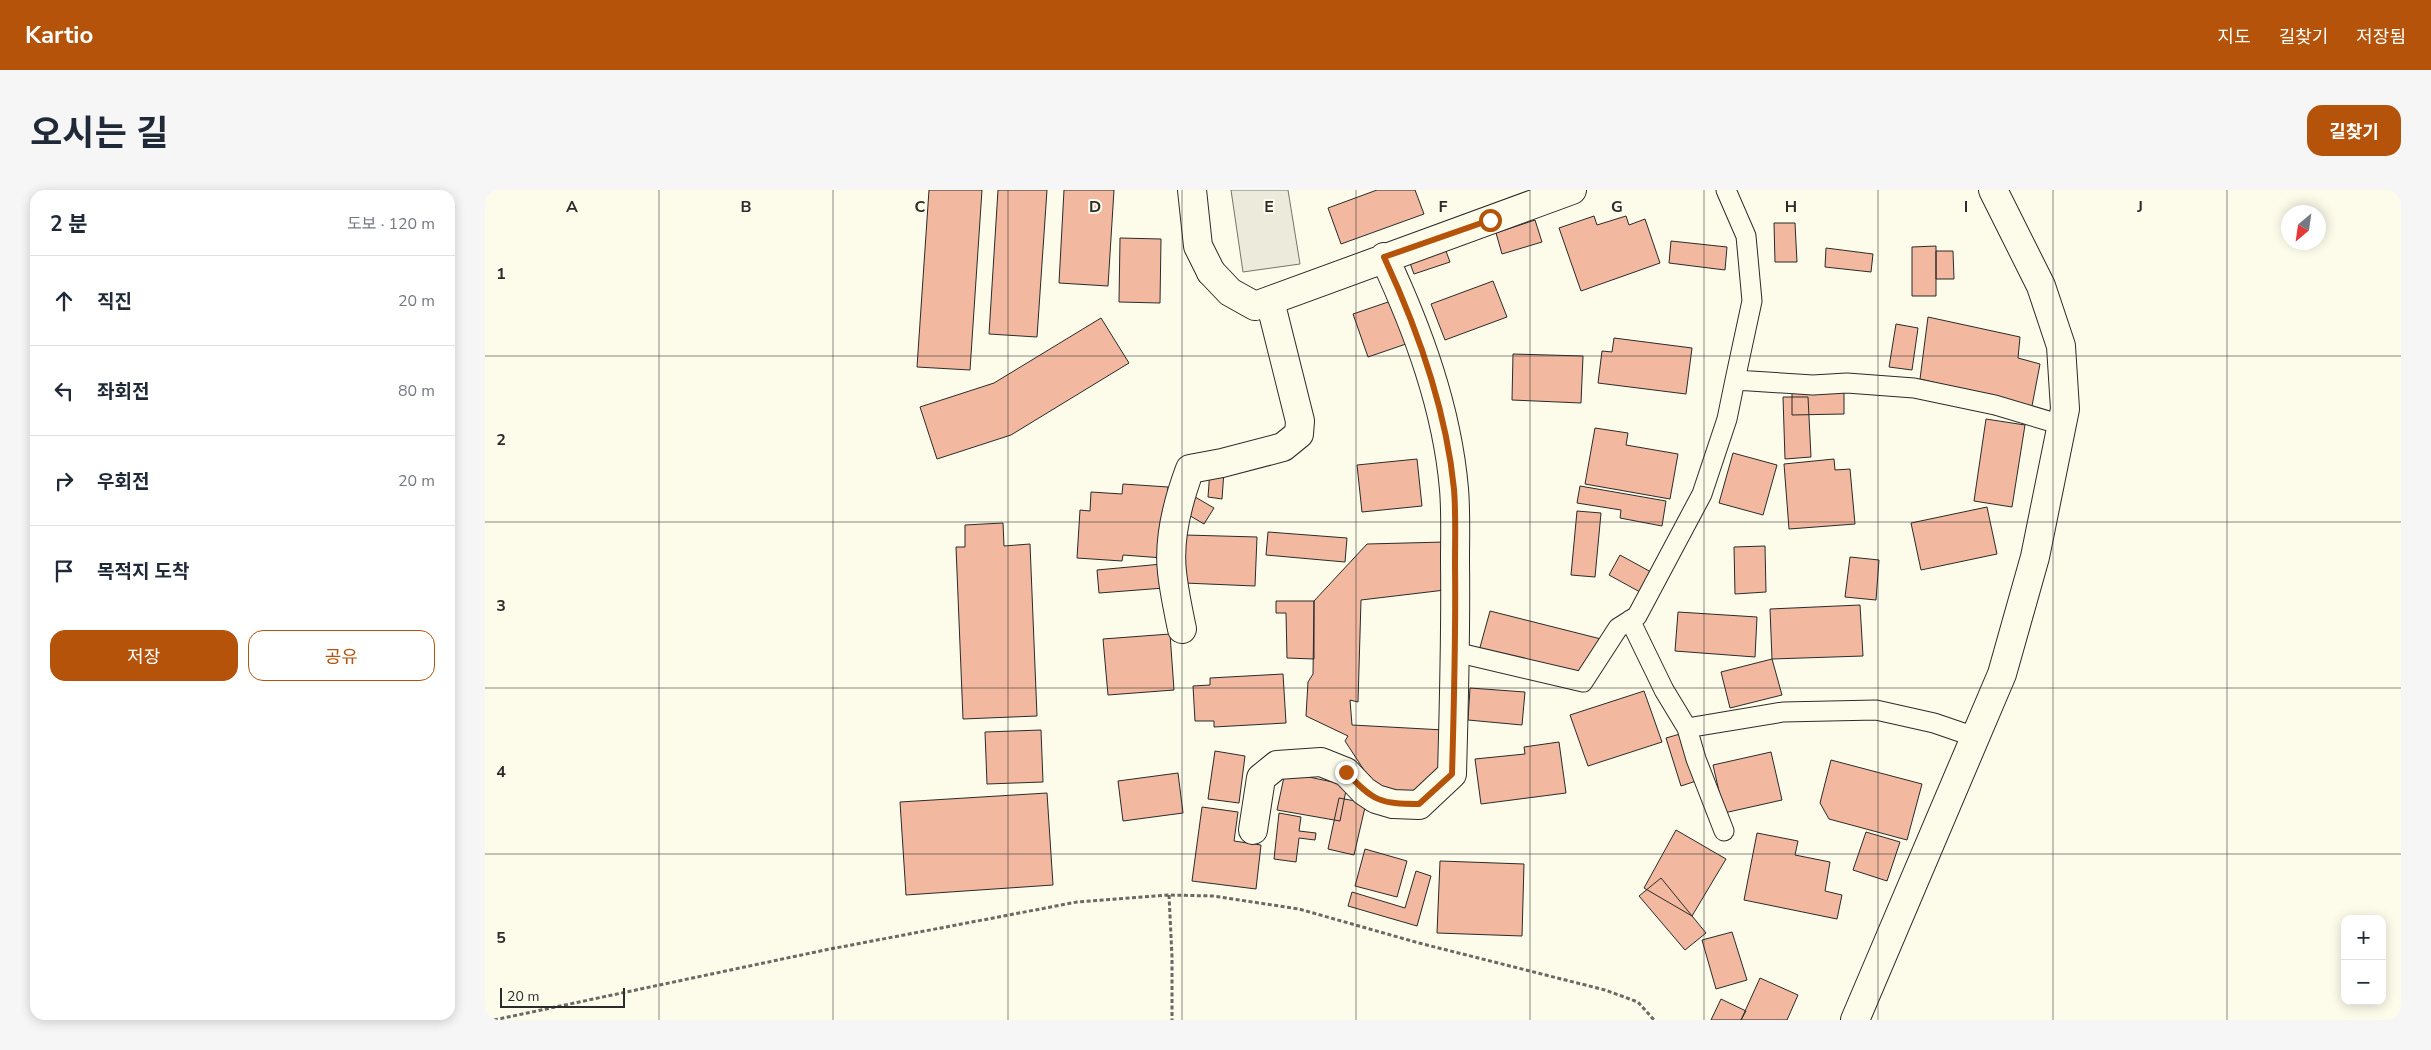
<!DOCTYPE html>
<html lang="ko">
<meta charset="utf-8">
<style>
body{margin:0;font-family:"Nunito Sans","Noto Sans KR",sans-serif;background:#f6f6f7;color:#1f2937}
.controls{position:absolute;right:15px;bottom:15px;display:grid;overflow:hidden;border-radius:10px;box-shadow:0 2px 12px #0003}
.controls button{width:45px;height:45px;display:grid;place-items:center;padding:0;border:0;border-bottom:1px solid #e0e1e3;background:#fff;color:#1f2937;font:25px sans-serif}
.compass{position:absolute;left:1796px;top:15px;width:45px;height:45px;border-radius:50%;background:#fff;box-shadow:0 2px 12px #0003;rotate:209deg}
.scale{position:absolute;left:15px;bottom:12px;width:125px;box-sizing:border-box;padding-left:5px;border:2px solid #2b2b2b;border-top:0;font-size:14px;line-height:18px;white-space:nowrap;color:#2b2b2b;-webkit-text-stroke:4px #fdfbea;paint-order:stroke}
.stop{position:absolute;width:15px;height:15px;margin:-11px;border:4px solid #b45309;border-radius:50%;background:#fff}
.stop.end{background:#b45309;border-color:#fff;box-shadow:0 1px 5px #0008}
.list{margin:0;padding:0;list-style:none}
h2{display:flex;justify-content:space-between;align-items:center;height:65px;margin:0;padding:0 20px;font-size:21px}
h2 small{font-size:16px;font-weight:400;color:#747a83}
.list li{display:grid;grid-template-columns:32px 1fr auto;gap:15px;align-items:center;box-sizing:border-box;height:90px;padding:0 20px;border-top:1px solid #e0e1e3}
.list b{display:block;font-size:19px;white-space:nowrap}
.list em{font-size:16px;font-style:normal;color:#747a83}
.actions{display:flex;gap:10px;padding:15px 20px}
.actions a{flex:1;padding:11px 0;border:1px solid #b45309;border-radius:15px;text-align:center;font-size:18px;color:#b45309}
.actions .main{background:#b45309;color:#fff}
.icon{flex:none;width:28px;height:28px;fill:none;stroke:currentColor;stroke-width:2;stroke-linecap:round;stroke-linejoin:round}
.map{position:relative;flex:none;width:1916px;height:830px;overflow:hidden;border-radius:15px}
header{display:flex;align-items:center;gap:30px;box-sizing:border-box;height:70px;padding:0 25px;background:#b45309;color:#fff}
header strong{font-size:24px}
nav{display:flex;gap:28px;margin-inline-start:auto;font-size:18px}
.intro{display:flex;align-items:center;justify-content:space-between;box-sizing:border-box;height:120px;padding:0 30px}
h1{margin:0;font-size:35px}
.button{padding:12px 22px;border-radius:15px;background:#b45309;color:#fff;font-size:18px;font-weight:700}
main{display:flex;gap:30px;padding:0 30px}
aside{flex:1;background:#fff;border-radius:15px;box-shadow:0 2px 12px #0003}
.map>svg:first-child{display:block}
.parking{fill:#eceadb;stroke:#74746e}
.building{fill:#f2b8a0;stroke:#2b2b2b}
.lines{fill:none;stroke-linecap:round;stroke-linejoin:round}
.service-casing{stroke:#2b2b2b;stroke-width:21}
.minor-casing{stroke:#2b2b2b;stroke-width:30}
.tertiary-casing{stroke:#2b2b2b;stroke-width:30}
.path{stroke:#6a6964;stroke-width:3;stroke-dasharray:4 2.5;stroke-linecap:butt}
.service{stroke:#fdfbea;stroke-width:19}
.minor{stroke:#fdfbea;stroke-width:28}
.tertiary{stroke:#fdfbea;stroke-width:28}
.route{stroke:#b45309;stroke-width:6}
.grid{fill:none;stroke:#2b2b2b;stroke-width:1;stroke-opacity:0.55}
.grid-label{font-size:16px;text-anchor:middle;font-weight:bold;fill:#2b2b2b;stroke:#fdfbea;stroke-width:4;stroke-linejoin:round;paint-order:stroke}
</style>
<header>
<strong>Kartio</strong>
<nav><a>지도</a><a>길찾기</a><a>저장됨</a></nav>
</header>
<div class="intro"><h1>오시는 길</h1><a class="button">길찾기</a></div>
<main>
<aside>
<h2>2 분<small>도보 · 120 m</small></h2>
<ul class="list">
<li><svg class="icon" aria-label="ahead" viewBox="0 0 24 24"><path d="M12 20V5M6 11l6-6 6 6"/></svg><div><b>직진</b></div><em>20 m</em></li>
<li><svg class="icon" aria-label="left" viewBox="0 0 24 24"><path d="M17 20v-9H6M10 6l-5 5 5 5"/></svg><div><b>좌회전</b></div><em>80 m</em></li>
<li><svg class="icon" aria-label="right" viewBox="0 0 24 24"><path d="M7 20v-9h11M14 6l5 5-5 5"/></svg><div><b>우회전</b></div><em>20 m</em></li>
<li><svg class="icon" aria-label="arrive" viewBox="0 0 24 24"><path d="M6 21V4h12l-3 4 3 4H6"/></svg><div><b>목적지 도착</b></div></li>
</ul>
<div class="actions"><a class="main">저장</a><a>공유</a></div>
</aside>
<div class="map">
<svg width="1916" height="830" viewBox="0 0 1916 830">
<rect width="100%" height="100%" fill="#fdfbea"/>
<path class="parking" d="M746,0H803L815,74L758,82Z"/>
<path class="building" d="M444,0H497L485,180L432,177Z
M513,0H562L552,147L504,144Z
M579,0H629L623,96L574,93Z
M892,0H930L939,24L856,54L843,18Z
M1109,26L1112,35L1141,26L1144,35L1160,29L1175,73L1096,101L1074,38Z
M1050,30L1057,52L1017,64L1011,43Z
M1289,33H1310L1312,72H1290Z
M635,48L676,49L675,113L634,112Z
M1186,51L1242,57L1240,80L1184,73Z
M958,53L965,72L929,84L922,65Z
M1451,56V106H1427V57Z
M1341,58L1388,64L1386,82L1340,77Z
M1451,61H1468L1469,89H1451Z
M1008,91L1022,127L960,150L946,114Z
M906,111L921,154L883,167L868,124Z
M1443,127L1535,147L1533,168L1555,174L1547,216L1435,189Z
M616,128L644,173L526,245L452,269L435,217L509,193Z
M1411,134L1433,138L1427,180L1404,177Z
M1129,148L1207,158L1201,204L1113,193L1117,161L1127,162Z
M1028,164L1098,166L1096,213L1027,210Z
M1307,202H1359V224L1307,225Z
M1298,207H1323L1326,267L1300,269Z
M1501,229L1540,235L1527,317L1489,311Z
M1110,238L1143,243L1141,255L1193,264L1185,309L1100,294Z
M1248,263L1292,275L1278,325L1234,313Z
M932,269L937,316L877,322L872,275Z
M1349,269L1350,280L1365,279L1370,334L1304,339L1299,274Z
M725,280L739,281L737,309L723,307Z
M638,294L683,297L678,368L638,365L637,371L592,368L595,320L605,321L606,302L637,304Z
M1095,296L1181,311L1177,336L1135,328L1136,320L1092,313Z
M705,304L729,318L719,334L695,320Z
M1502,317L1512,364L1436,380L1426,333Z
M1092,321L1116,323L1110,387L1086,385Z
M518,333L519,356L545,354L552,526L478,529L471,357H480V335Z
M783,342L862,348L860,372L781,365Z
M700,345L772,347L770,396L699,393Z
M960,352V400L876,410L873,512L865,510L867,535L959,540L956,583L941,601L912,605L892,600L860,551L863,546L821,526L823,492L828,484L829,411L882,354Z
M1280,356L1281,402L1250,404L1249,357Z
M1135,365L1166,382L1155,402L1124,385Z
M1365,367L1394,370L1391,410L1360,407Z
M677,374L679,398L614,403L612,380Z
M791,411H829V469L802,468L801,423H791Z
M1375,415L1378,466L1287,469L1285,419Z
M1005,421L1116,449L1097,486L994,461Z
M1193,422L1272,427L1270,467L1190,461Z
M685,444L689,500L623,505L618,449Z
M1287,469L1297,505L1245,518L1236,482Z
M798,484L801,533L729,537V531H710L708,496L725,495V488Z
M985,498L1040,502L1037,535L983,530Z
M1159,501L1177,552L1103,576L1085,525Z
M556,540L558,592L502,594L500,542Z
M1195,544L1211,591L1196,596L1181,548Z
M1074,552L1081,603L996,614L990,569L1040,564L1039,557Z
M730,561L760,566L754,613L723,609Z
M1286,562L1297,610L1239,623L1228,575Z
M1346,570L1437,594L1422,650L1344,629L1335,613Z
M800,582L862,595L855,631L792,620Z
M693,583L698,623L638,631L633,591Z
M562,603L568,695L421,705L415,612Z
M854,608L881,613L869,665L843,659Z
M717,617L753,622L749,651L776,655L771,699L707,691Z
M794,623L816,627L814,641L831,643L830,650L814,648L811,672L789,669Z
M1191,640L1241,669L1207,726L1159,698Z
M1381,642L1415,652L1402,691L1368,680Z
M1272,643L1313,651L1310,665L1345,672L1340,701L1357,705L1352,729L1259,710Z
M880,659L922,671L912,707L870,696Z
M955,671L1039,674L1037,746L952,743Z
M931,681L946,686L932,736L863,716L867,702L920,718Z
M1176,688L1221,743L1200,760L1154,706Z
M1247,742L1262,790L1231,799L1217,750Z
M1275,788L1313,805L1302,830H1256Z
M1236,809L1261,821L1256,830H1226Z"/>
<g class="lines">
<defs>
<path id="service" d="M1250,190L1328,195L1362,193L1429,198L1510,215L1577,235
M1145,430L1179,500L1202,538L1298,522L1391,520L1449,533L1490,547
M970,462L1098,492L1133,438L1152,426L1217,304L1242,229L1250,190L1267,111L1261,46L1241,0
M1202,538L1211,569L1239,641"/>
<path id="minor" d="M726,82L745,102L770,116L1087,0
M697,439C693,420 689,401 687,382C683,347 693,311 705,279L737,273L798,257L814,244L815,231L785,111
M768,640L776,588L792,575L836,572L861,582L879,601L891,609L908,614L934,615L967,584C969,513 971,442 970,371C970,347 971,323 969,299C962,218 933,140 899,67
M1370,830L1517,484L1550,367L1580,219L1576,156L1556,96L1508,0"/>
<path id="tertiary" d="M707,0L713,56L726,82"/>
</defs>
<use href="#service" class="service-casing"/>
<use href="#minor" class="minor-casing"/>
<use href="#tertiary" class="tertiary-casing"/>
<path class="path" d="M684,705L687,767V830
M9,830L340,760L592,712L684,705L728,706L814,719L934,753L1120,800L1153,812L1169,830"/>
<use href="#service" class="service"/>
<use href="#minor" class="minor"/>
<use href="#tertiary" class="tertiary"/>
</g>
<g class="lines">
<path class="route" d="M861,582C888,611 895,614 934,614L967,584C969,514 971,445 970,375C970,350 971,324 969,299C961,218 933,140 899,67L1005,30"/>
</g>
<path class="grid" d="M174,0V830M348,0V830M523,0V830M697,0V830M871,0V830M1045,0V830M1219,0V830M1393,0V830M1568,0V830M1742,0V830M0,166H1916M0,332H1916M0,498H1916M0,664H1916"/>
<g class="grid-label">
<text x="87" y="22">A</text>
<text x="261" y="22">B</text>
<text x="435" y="22">C</text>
<text x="610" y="22">D</text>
<text x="784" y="22">E</text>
<text x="958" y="22">F</text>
<text x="1132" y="22">G</text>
<text x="1306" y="22">H</text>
<text x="1481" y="22">I</text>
<text x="1655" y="22">J</text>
<text x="16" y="89">1</text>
<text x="16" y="255">2</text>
<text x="16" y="421">3</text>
<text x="16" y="587">4</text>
<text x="16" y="753">5</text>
</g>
</svg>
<div class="controls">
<button>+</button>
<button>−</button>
</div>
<svg class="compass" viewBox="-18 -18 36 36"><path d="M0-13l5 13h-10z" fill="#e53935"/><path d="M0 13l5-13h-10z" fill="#747a83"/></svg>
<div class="scale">20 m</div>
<div class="stop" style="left:1005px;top:30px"></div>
<div class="stop end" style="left:861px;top:582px"></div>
</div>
</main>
